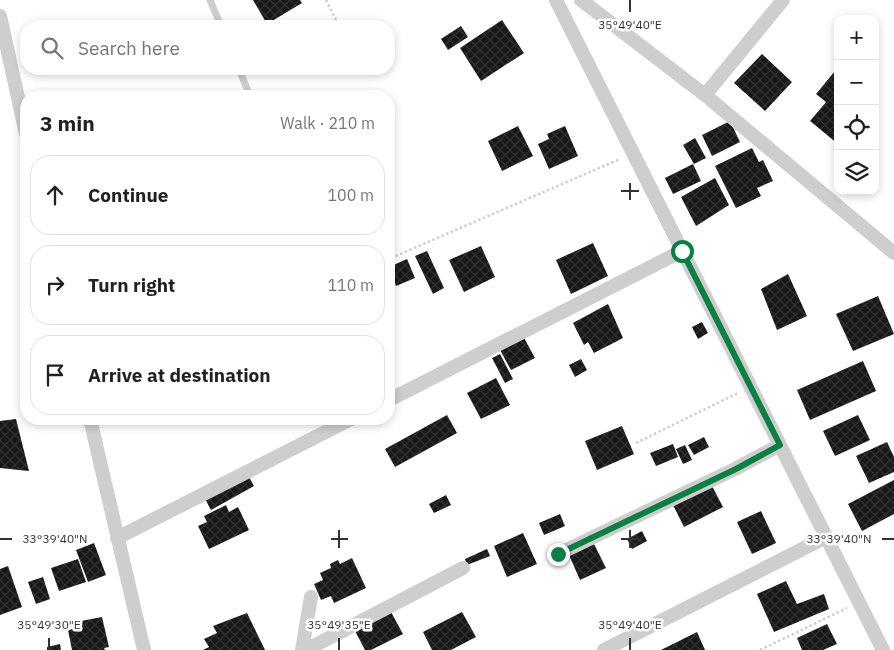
<!DOCTYPE html>
<meta charset="utf-8">
<style>
body{margin:0;font-family:"IBM Plex Sans",sans-serif;background:#f2f2f2;color:#202124}
.controls{position:absolute;right:15px;top:15px;display:grid;overflow:hidden;border-radius:10px;box-shadow:0 2px 8px #0003}
.controls button{width:45px;height:45px;display:grid;place-items:center;padding:0;border:0;border-bottom:1px solid #e0e0e0;background:#fff;color:#202124;font:25px sans-serif}
.stop{position:absolute;width:15px;height:15px;margin:-11px;border:4px solid #0b8043;border-radius:50%;background:#fff}
.stop.end{background:#0b8043;border-color:#fff;box-shadow:0 1px 5px #0008}
.list{margin:0;padding:0;list-style:none}
h2{display:flex;justify-content:space-between;align-items:center;height:65px;margin:0;padding:0 20px;font-size:21px}
h2 small{font-size:16px;font-weight:400;color:#757577}
.list li{display:grid;grid-template-columns:32px 1fr auto;gap:15px;align-items:center;box-sizing:border-box;height:80px;margin:0 10px 10px;padding:0 10px;border:1px solid #e0e0e0;border-radius:20px}
.list b{display:block;font-size:19px;white-space:nowrap}
.list em{font-size:16px;font-style:normal;color:#757577}
.icon{flex:none;width:28px;height:28px;fill:none;stroke:currentColor;stroke-width:2;stroke-linecap:round;stroke-linejoin:round}
.map{position:relative;flex:none;width:894px;height:650px;overflow:hidden}
.search{position:absolute;background:#fff;box-shadow:0 2px 8px #0003;left:20px;top:20px;width:375px;height:55px;display:flex;align-items:center;gap:12px;box-sizing:border-box;padding:0 18px;border-radius:20px;color:#757577;font-size:19px}
.panel{position:absolute;background:#fff;box-shadow:0 2px 8px #0003;left:20px;top:90px;width:375px;height:335px;border-radius:20px}
.map>svg:first-child{display:block}
.building{fill:url(#building-cross-hatch)}
.lines{fill:none;stroke-linecap:round;stroke-linejoin:round}
.path{stroke:#cecece;stroke-width:2.5;stroke-dasharray:2.5 2.5;stroke-linecap:butt}
.lane{stroke:#cecece;stroke-width:7}
.street{stroke:#cecece;stroke-width:14}
.route{stroke:#0b8043;stroke-width:6}
.ticks{fill:none;stroke:#313131;stroke-width:2}
.ticks-label{font-size:12px;text-anchor:middle;fill:#313131;stroke:#fff;stroke-width:5;stroke-linejoin:round;paint-order:stroke}
</style>
<div class="map">
<svg width="894" height="650" viewBox="0 0 894 650">
<defs>
<pattern id="building-cross-hatch" width="8" height="8" patternUnits="userSpaceOnUse" patternTransform="scale(1.25)"><rect width="8" height="8" fill="#181818"/><path d="M0 0l8 8M0 8l8-8" fill="none" stroke="#313131"/></pattern>
</defs>
<rect width="100%" height="100%" fill="#fff"/>
<path class="building" d="M253,0H300L302,3L267,24Z
M502,20L524,53L481,81L460,48Z
M461,26L468,37L448,50L441,39Z
M762,54L792,82L765,111L734,83Z
M835,71L838,73V144L810,121L826,102L816,94Z
M730,121L740,142L712,156L702,135Z
M518,126L533,156L502,171L488,141Z
M565,126L578,156L549,169L538,144L549,139L547,134Z
M695,138L706,158L694,164L683,145Z
M752,148L759,162L763,160L773,181L757,188L761,196L736,208L715,166Z
M693,164L701,181L673,194L665,178Z
M715,178L729,205L696,226L681,197Z
M593,243L608,276L571,294L556,260Z
M481,246L495,277L464,292L449,260Z
M427,251L444,288L433,294L415,256Z
M407,259L415,278L396,286L389,267Z
M788,274L807,316L777,330L761,289Z
M878,296L894,334L853,351L836,314Z
M608,304L623,338L594,353L588,342L584,345L573,323Z
M702,322L708,333L698,339L692,327Z
M523,336L535,358L511,370L499,348Z
M500,354L513,379L505,383L492,358Z
M581,359L587,370L575,377L569,365Z
M863,361L876,391L810,420L797,390Z
M496,378L510,405L481,419L467,393Z
M447,415L457,433L395,467L385,449Z
M858,415L870,440L835,456L823,431Z
M16,419L29,471L0,468V421Z
M622,426L634,454L597,470L585,441Z
M704,437L709,447L694,455L688,445Z
M887,442L894,457V472L869,483L856,456Z
M673,444L678,457L656,466L650,453Z
M685,445L692,460L683,464L676,449Z
M247,473L254,486L211,510L204,497Z
M894,480V514L862,531L848,504Z
M712,486L723,507L684,527L673,505Z
M446,495L451,505L434,513L429,504Z
M226,505L229,512L238,507L249,530L209,549L198,526L207,522L204,516Z
M761,511L776,543L752,554L737,522Z
M560,514L565,526L544,535L539,523Z
M642,531L647,541L632,549L627,539Z
M523,533L537,564L507,577L494,546Z
M94,543L106,575L88,582L76,550Z
M594,544L606,568L580,580L569,555Z
M487,549L490,556L467,565L465,559Z
M352,558L366,588L334,603L331,596L321,600L314,584L323,580L320,573L331,568L330,564L338,560L340,564Z
M78,559L86,582L59,591L51,568Z
M8,566L22,607L0,615V569Z
M43,577L50,599L36,604L28,582Z
M786,581L797,604L824,594L829,609L774,632L757,594Z
M391,612L403,634L371,650H365L355,631Z
M462,612L476,637L451,650H432L423,632Z
M247,613L265,650H203L209,647L204,639L217,633L213,626Z
M102,617L109,647L104,648L105,650H72L68,630L82,627L81,621Z
M827,624L837,644L823,650H802L797,638Z
M697,632L705,650H661Z
M60,644L61,650H47V647Z"/>
<g class="lines">
<path class="path" d="M326,0L339,26
M391,258L620,159
M636,443L738,393
M760,650L847,608"/>
<path class="lane" d="M210,0L221,26
M239,69L250,96"/>
<path class="street" d="M556,0L883,650
M581,0L705,95L894,253
M0,16L26,134
M705,95L783,0
M389,400L682,251
M90,419L144,650
M117,538L351,419
M558,554L735,469L780,445
M302,650L311,597
M306,650L463,568
M604,650L826,537"/>
</g>
<g class="lines">
<path class="route" d="M558,554L736,469L780,445L682,251"/>
</g>
<path class="ticks" d="M630,0V12M630,183V200M621,191H639M339,530V548M630,530V548M0,539H12M331,539H348M621,539H639M882,539H894M49,638V650M339,638V650M630,638V650"/>
<g class="ticks-label">
<text x="630" y="29">35°49'40"E</text>
<text x="55" y="543">33°39'40"N</text>
<text x="839" y="543">33°39'40"N</text>
<text x="49" y="629">35°49'30"E</text>
<text x="339" y="629">35°49'35"E</text>
<text x="630" y="629">35°49'40"E</text>
</g>
</svg>
<div class="controls">
<button>+</button>
<button>−</button>
<button><svg class="icon" aria-label="locate" viewBox="0 0 24 24"><circle cx="12" cy="12" r="6"/><path d="M12 2v4M12 18v4M2 12h4M18 12h4"/></svg></button>
<button><svg class="icon" aria-label="layers" viewBox="0 0 24 24"><path d="M12 4l9 5-9 5-9-5zM3 14l9 5 9-5"/></svg></button>
</div>
<div class="stop" style="left:682px;top:251px"></div>
<div class="stop end" style="left:558px;top:554px"></div>
<div class="search"><svg class="icon" aria-label="search" viewBox="0 0 24 24"><circle cx="10" cy="10" r="6"/><path d="M15 15l6 6"/></svg>Search here</div>
<section class="panel">
<h2>3 min<small>Walk · 210 m</small></h2>
<ul class="list">
<li><svg class="icon" aria-label="ahead" viewBox="0 0 24 24"><path d="M12 20V5M6 11l6-6 6 6"/></svg><div><b>Continue</b></div><em>100 m</em></li>
<li><svg class="icon" aria-label="right" viewBox="0 0 24 24"><path d="M7 20v-9h11M14 6l5 5-5 5"/></svg><div><b>Turn right</b></div><em>110 m</em></li>
<li><svg class="icon" aria-label="arrive" viewBox="0 0 24 24"><path d="M6 21V4h12l-3 4 3 4H6"/></svg><div><b>Arrive at destination</b></div></li>
</ul>
</section>
</div>
